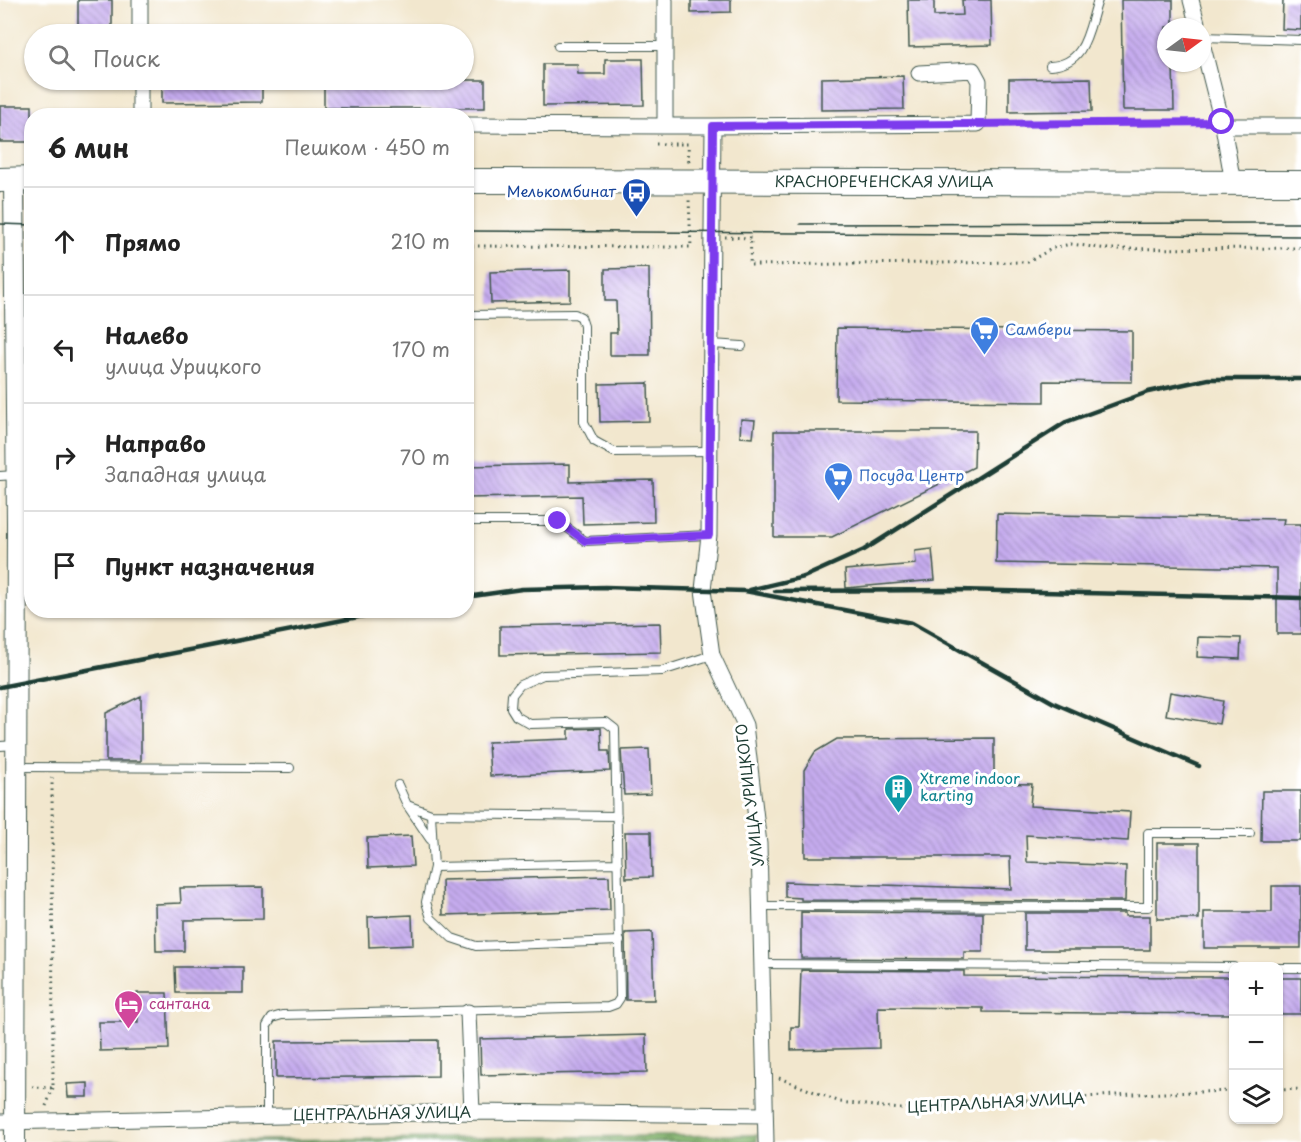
<!DOCTYPE html>
<html lang="ru">
<meta charset="utf-8">
<style>
body{margin:0;font-family:"Playpen Sans",sans-serif;background:#f2f2f2;color:#222}
.controls{position:absolute;right:18px;bottom:18px;display:grid;overflow:hidden;border-radius:12px;box-shadow:0 2px 4px #0004}
.controls button{width:54px;height:54px;display:grid;place-items:center;padding:0;border:0;border-bottom:2px solid #e0e0e0;background:#fff;color:#222;font:30px sans-serif}
.compass{position:absolute;left:1157px;top:18px;width:54px;height:54px;border-radius:50%;background:#fff;box-shadow:0 2px 4px #0004;rotate:75deg}
.stop{position:absolute;width:18px;height:18px;margin:-14px;border:4px solid #7c3aed;border-radius:50%;background:#fff}
.stop.end{background:#7c3aed;border-color:#fff;box-shadow:0 2px 6px #0008}
.list{margin:0;padding:0;list-style:none}
h2{display:flex;justify-content:space-between;align-items:center;height:78px;margin:0;padding:0 24px;font-size:26px}
h2 small{font-size:20px;font-weight:400;color:#767676}
.list li{display:grid;grid-template-columns:39px 1fr auto;gap:18px;align-items:center;box-sizing:border-box;height:108px;padding:0 24px;border-top:2px solid #e0e0e0}
.list b{display:block;font-size:22px;white-space:nowrap}
.list p{margin:0;font-size:20px;white-space:nowrap;color:#767676}
.list em{font-size:20px;font-style:normal;color:#767676}
.icon{flex:none;width:33px;height:33px;fill:none;stroke:currentColor;stroke-width:2;stroke-linecap:round;stroke-linejoin:round}
.map{position:relative;flex:none;width:1301px;height:1142px;overflow:hidden}
.search{position:absolute;background:#fff;box-shadow:0 2px 4px #0004;left:24px;top:24px;width:450px;height:66px;display:flex;align-items:center;gap:15px;box-sizing:border-box;padding:0 21px;border-radius:33px;color:#767676;font-size:22px}
.panel{position:absolute;background:#fff;box-shadow:0 2px 4px #0004;left:24px;top:108px;width:450px;height:510px;border-radius:24px}
.map>svg:first-child{display:block}
.forest{fill:url(#forest-crowns);stroke:#527951;stroke-width:1.5}
.building{fill:url(#building-back-hatch)}
.lines{fill:none;stroke-linecap:round;stroke-linejoin:round}
.service-casing{stroke:#3f564b;stroke-width:10}
.minor-casing{stroke:#3f564b;stroke-width:17}
.tertiary-casing{stroke:#3f564b;stroke-width:22}
.primary-casing{stroke:#3f564b;stroke-width:26}
.path{stroke:#3f564b;stroke-width:3;stroke-dasharray:1.5 4.5;stroke-linecap:butt}
.service{stroke:#fff;stroke-width:8}
.minor{stroke:#fff;stroke-width:15}
.tertiary{stroke:#fff;stroke-width:20}
.primary{stroke:#fff;stroke-width:24}
.tram{stroke:#1f3d34;stroke-width:1.5}
.rail{stroke:#1f3d34;stroke-width:4.5}
.route{stroke:#7c3aed;stroke-width:8}
.labels{text-anchor:middle;stroke-width:6;stroke-linejoin:round;paint-order:stroke}
.street-label{font-size:15px;fill:#1f3d34;stroke:#fff}
.transit-label{font-size:15px;fill:#164399;stroke:#fff;text-anchor:end}
.shop-label{font-size:15px;fill:#366cbe;stroke:#fff;text-anchor:start}
.culture-label{font-size:15px;fill:#0d838f;stroke:#fff;text-anchor:start}
.hotel-label{font-size:15px;fill:#b23c85;stroke:#fff;text-anchor:start}
</style>
<div class="map">
<svg width="1301" height="1142" viewBox="0 0 1301 1142">
<defs>
<pattern id="forest-crowns" width="20" height="18" patternUnits="userSpaceOnUse" patternTransform="scale(1.5)"><rect width="20" height="18" fill="#85b56e"/><path d="M2 6a3 3 0 1 1 6 0M12 15a3 3 0 1 1 6 0" fill="none" stroke="#6c945b"/></pattern>
<pattern id="building-back-hatch" width="6" height="6" patternUnits="userSpaceOnUse" patternTransform="scale(1.5)"><rect width="6" height="6" fill="#c6acef"/><path d="M-1 5l2 2M0 0l6 6M5-1l2 2" fill="none" stroke="#a08dc2"/></pattern>
</defs>
<rect width="100%" height="100%" fill="#fff"/>
<filter id="ink" filterUnits="userSpaceOnUse"><feTurbulence type="fractalNoise" baseFrequency=".0167" numOctaves="2"/><feDisplacementMap in="SourceGraphic" scale="12" xChannelSelector="R" yChannelSelector="G"/><feConvolveMatrix kernelMatrix="1 2 1 2 8 2 1 2 1" color-interpolation-filters="sRGB"/></filter>
<filter id="wash" filterUnits="userSpaceOnUse"><feTurbulence type="fractalNoise" baseFrequency=".008" numOctaves="4" result="noise"/><feDisplacementMap in="SourceGraphic" scale="24" xChannelSelector="R" yChannelSelector="G"/><feGaussianBlur stdDeviation="1.35" result="paint"/><feColorMatrix in="noise" values="0 0 0 0 0 0 0 0 0 0 0 0 0 0 0 0 0 1.4 0 .05"/><feComposite in="paint" operator="in"/></filter>
<g filter="url(#wash)">
<rect width="100%" height="100%" fill="#f2e7ce"/>
<path class="forest" d="M757,1135V1142H49Z"/>
<g id="blocks">
<path class="building" d="M78,0H112V34H78Z
M691,0H731V12L691,13Z
M908,0H934V16L963,15L962,0H991L992,45L909,47Z
M1121,0H1173V27H1166V63H1173L1174,110H1123Z
M1283,0H1301V30L1282,29Z
M605,59H643L644,105L543,106V64H577L578,74H605Z
M903,76L904,109L821,110V78Z
M1091,78L1092,111L1009,112V79Z
M162,80H262V102L162,103Z
M324,80H485V108H324Z
M0,106H32V142H0Z
M649,268L650,355H610V333H617L616,301H605V269Z
M570,270V301L491,303L490,272Z
M837,328L1132,331V382L1044,381V402L836,400Z
M648,383L649,421L600,422L599,384Z
M741,419L755,420L753,438L740,437Z
M774,431H975L974,467L832,537H774Z
M570,464V482L653,480L654,522L583,524L582,496L466,498V466Z
M997,514L1284,519L1283,524H1301V634H1277V568L996,563Z
M932,549L935,580L846,588L845,570L916,564L915,551Z
M660,623L661,652L500,655V626Z
M1198,637L1241,638L1240,659L1197,657Z
M1170,692L1223,701L1219,724L1166,715Z
M141,696V761H106V713Z
M601,728L602,751H609L610,771L490,776L488,742L569,739V729Z
M994,738V783L1032,784L1030,806L1130,812L1128,841L1026,835L1027,862L1126,866L1125,901L801,900V898L785,897V882L1011,889L1010,857H805L804,770L815,752L837,739Z
M649,749L651,794L624,795L621,750Z
M1262,791H1301V841H1261Z
M625,832H651L652,877L626,878Z
M411,836L413,866L368,868L367,838Z
M1157,843H1199V919H1157Z
M609,876L610,910L443,915L442,880Z
M1272,886H1301V948H1204V912H1272Z
M263,887V919L184,920V951H156L155,904L181,903L180,888Z
M801,912L983,913V952H964V959L801,958Z
M1025,913H1125V916H1150V950H1025Z
M412,915L413,945L369,947L368,917Z
M652,932L654,1000H626L625,933Z
M175,967H243V993H176Z
M801,970L964,971V976L1233,977V1014L983,1012V1008L878,1007L879,1048L791,1050V1027H799Z
M1278,978H1301V1014H1278Z
M137,993H167L169,1049L100,1051L99,1022H138Z
M646,1035L647,1072L481,1075L480,1039Z
M438,1040V1076L276,1078V1041Z
M88,1083V1097H68L67,1084Z"/>
</g>
</g>
<g filter="url(#ink)">
<use href="#blocks" fill-opacity="0" stroke="#3f564b" stroke-width="1.5"/>
<g class="lines">
<defs>
<path id="service" d="M1202,37L1301,40
M558,46H664
M1050,66C1087,64 1088,29 1098,0
M466,315L575,314L581,317L584,326V422L594,441L614,452L710,451
M712,344L742,346
M15,367H32
M0,476L15,475
M466,521H558L585,541L709,535
M0,746L16,745
M16,767L290,768
M398,785L407,805L431,814L617,816
M407,805L430,839
M431,814L434,867L426,902L431,918L452,938L476,946L620,941
M434,867L618,863
M760,906L1148,907V833H1250
M761,964L1234,967
M1278,968H1301
M267,1117V1026L272,1018L282,1015L608,1007L616,1004L620,998L615,729L606,722L530,724L516,716L511,708L512,695L520,685L543,675L662,671L712,655"/>
<path id="minor" d="M140,0V34
M665,0V126H713L709,535L703,590L712,655L745,725L759,844L766,1142
M1191,0L1198,27
M1202,43L1223,126L1233,183
M140,80V116
M466,125L665,126
M713,126L978,124L979,81L973,70L919,73
M1223,126H1301
M468,1012L472,1112
M0,1122L472,1112L765,1115"/>
<path id="tertiary" d="M14,179L17,524L15,1142"/>
<path id="primary" d="M0,180L32,179
M466,181L1301,183"/>
</defs>
<use href="#service" class="service-casing"/>
<use href="#minor" class="minor-casing"/>
<use href="#tertiary" class="tertiary-casing"/>
<use href="#primary" class="primary-casing"/>
<path class="path" d="M992,124L1208,122
M656,144H688L689,164
M725,237L751,238L750,265L1028,262L1053,248L1071,244L1108,249L1301,248
M466,246L691,247L689,200
M779,1078L840,1102L900,1109L1132,1094L1234,1091
M32,1087L53,1088L52,777
M1278,1090L1301,1089
M46,1106L53,1088"/>
<use href="#service" class="service"/>
<use href="#minor" class="minor"/>
<use href="#tertiary" class="tertiary"/>
<use href="#primary" class="primary"/>
<path class="tram" d="M0,224L32,225
M800,224L1301,223
M466,231L1301,236"/>
<path class="rail" d="M749,590L804,577L864,550L1066,422L1148,392L1208,379H1301
M775,591L958,590L1301,598
M466,597L522,589L605,587L745,591L912,623L1054,703L1199,766
M0,687L394,610"/>
</g>
</g>
<g class="lines" filter="url(#ink)">
<path class="route" d="M558,521L585,541L709,535L713,126L1222,122"/>
</g>
<defs>
<symbol id="bus-pin" viewBox="-11 -11 22 30"><path d="M0 17L-7.5 6A9.5 9.5 0 1 1 7.5 6Z" fill="#1a4fb4" stroke="#fff"/><path d="M-5-6H5V4H4V6H2V4H-2V6H-4V4H-5ZM-3.5-4V0h7V-4ZM-3.5 1.2v1.5H-2V1.2ZM2 1.2v1.5H3.5V1.2Z" fill="#fff"/></symbol>
<symbol id="supermarket-pin" viewBox="-11 -11 22 30"><path d="M0 17L-7.5 6A9.5 9.5 0 1 1 7.5 6Z" fill="#3f7fe0" stroke="#fff"/><path d="M-6-5.5h2.5l.6 2H6L4.5 2H-2.5L-4.4-4H-6ZM-1.5 3.2a1.3 1.3 0 1 0 .1 0ZM3 3.2a1.3 1.3 0 1 0 .1 0Z" fill="#fff"/></symbol>
<symbol id="building-pin" viewBox="-11 -11 22 30"><path d="M0 17L-7.5 6A9.5 9.5 0 1 1 7.5 6Z" fill="#0f9aa8" stroke="#fff"/><path d="M-4-6H4V6H1V3H-1V6H-4ZM-2.5-4.3h1.7v1.8h-1.7ZM.8-4.3h1.7v1.8H.8ZM-2.5-1h1.7V.8h-1.7ZM.8-1h1.7V.8H.8Z" fill="#fff"/></symbol>
<symbol id="hotel-pin" viewBox="-11 -11 22 30"><path d="M0 17L-7.5 6A9.5 9.5 0 1 1 7.5 6Z" fill="#d1479c" stroke="#fff"/><path d="M-6-4.5h1.5V1H6V5H4.5V3h-9V5H-6ZM-4 0a1.8 1.8 0 1 1 3.6 0ZM.5 0V-2.5h3Q6-2.5 6 0Z" fill="#fff"/></symbol>
</defs>
<g fill-rule="evenodd">
<use href="#bus-pin" x="620" y="176" width="33" height="45"/>
<use href="#supermarket-pin" x="968" y="314" width="33" height="45"/>
<use href="#supermarket-pin" x="822" y="460" width="33" height="45"/>
<use href="#building-pin" x="882" y="772" width="33" height="45"/>
<use href="#hotel-pin" x="112" y="988" width="33" height="45"/>
</g>
<g class="labels">
<g class="street-label">
<text x="884" y="187">КРАСНОРЕЧЕНСКАЯ УЛИЦА</text>
<text transform="translate(750 795) rotate(-97)" y="5">УЛИЦА УРИЦКОГО</text>
<text transform="translate(996 1103) rotate(-3)" y="5">ЦЕНТРАЛЬНАЯ УЛИЦА</text>
<text transform="translate(382 1114) rotate(-1)" y="5">ЦЕНТРАЛЬНАЯ УЛИЦА</text>
</g>
<g class="transit-label">
<text x="616" y="197">Мелькомбинат</text>
</g>
<g class="shop-label">
<text x="1005" y="335">Самбери</text>
<text x="859" y="481">Посуда Центр</text>
</g>
<g class="culture-label">
<text x="920" y="784">Xtreme indoor<tspan x="920" dy="17">karting</tspan></text>
</g>
<g class="hotel-label">
<text x="149" y="1009">сантана</text>
</g>
</g>
</svg>
<div class="controls">
<button>+</button>
<button>−</button>
<button><svg class="icon" aria-label="layers" viewBox="0 0 24 24"><path d="M12 4l9 5-9 5-9-5zM3 14l9 5 9-5"/></svg></button>
</div>
<svg class="compass" viewBox="-18 -18 36 36"><path d="M0-13l5 13h-10z" fill="#e53935"/><path d="M0 13l5-13h-10z" fill="#767676"/></svg>
<div class="stop" style="left:1222px;top:122px"></div>
<div class="stop end" style="left:558px;top:521px"></div>
<div class="search"><svg class="icon" aria-label="search" viewBox="0 0 24 24"><circle cx="10" cy="10" r="6"/><path d="M15 15l6 6"/></svg>Поиск</div>
<section class="panel">
<h2>6 мин<small>Пешком · 450 m</small></h2>
<ul class="list">
<li><svg class="icon" aria-label="ahead" viewBox="0 0 24 24"><path d="M12 20V5M6 11l6-6 6 6"/></svg><div><b>Прямо</b></div><em>210 m</em></li>
<li><svg class="icon" aria-label="left" viewBox="0 0 24 24"><path d="M17 20v-9H6M10 6l-5 5 5 5"/></svg><div><b>Налево</b><p>улица Урицкого</p></div><em>170 m</em></li>
<li><svg class="icon" aria-label="right" viewBox="0 0 24 24"><path d="M7 20v-9h11M14 6l5 5-5 5"/></svg><div><b>Направо</b><p>Западная улица</p></div><em>70 m</em></li>
<li><svg class="icon" aria-label="arrive" viewBox="0 0 24 24"><path d="M6 21V4h12l-3 4 3 4H6"/></svg><div><b>Пункт назначения</b></div></li>
</ul>
</section>
</div>
